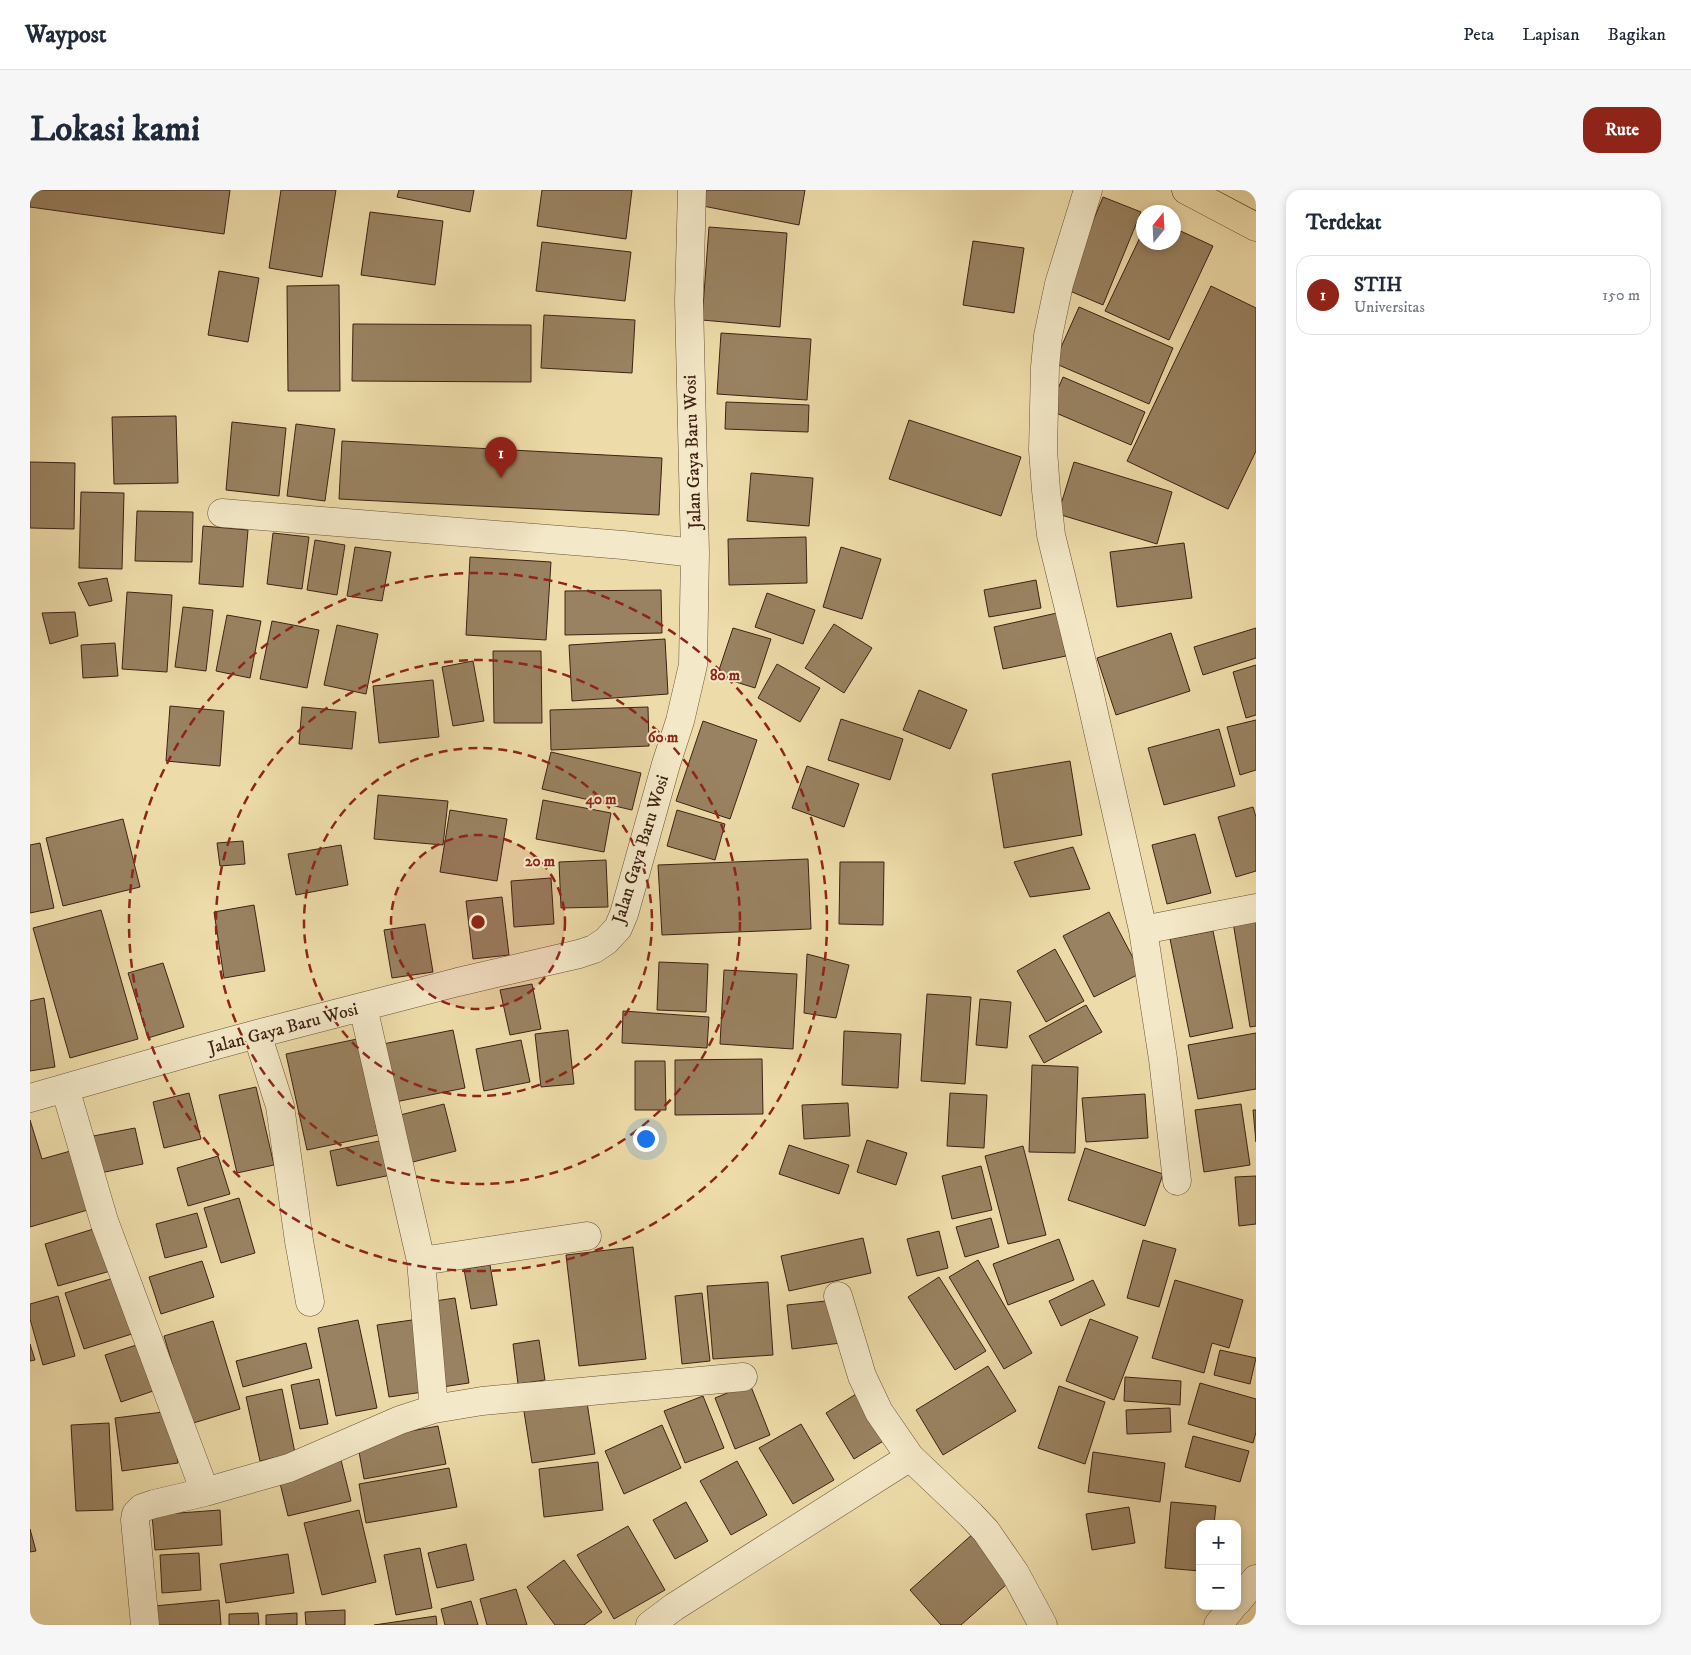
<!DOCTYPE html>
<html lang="id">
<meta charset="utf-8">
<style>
body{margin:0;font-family:"IM FELL DW Pica",serif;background:#f6f6f7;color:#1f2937}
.controls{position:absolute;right:15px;bottom:15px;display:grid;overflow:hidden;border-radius:10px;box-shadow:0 2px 8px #0003}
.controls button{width:45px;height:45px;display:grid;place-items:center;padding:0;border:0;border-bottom:1px solid #e0e1e3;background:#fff;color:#1f2937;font:25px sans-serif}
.compass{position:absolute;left:1106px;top:15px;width:45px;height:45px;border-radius:50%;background:#fff;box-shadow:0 2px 8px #0003;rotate:18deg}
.you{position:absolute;left:615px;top:948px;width:18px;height:18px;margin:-12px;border:4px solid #fff;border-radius:50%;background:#1a73e8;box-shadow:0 0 0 8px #1a73e833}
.badge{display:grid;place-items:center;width:32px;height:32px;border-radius:50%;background:#8f2418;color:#fff;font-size:16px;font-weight:700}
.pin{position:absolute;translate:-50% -41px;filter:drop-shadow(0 1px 2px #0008)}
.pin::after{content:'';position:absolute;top:26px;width:18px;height:15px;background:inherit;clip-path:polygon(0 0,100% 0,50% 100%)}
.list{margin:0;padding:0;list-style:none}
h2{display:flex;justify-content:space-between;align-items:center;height:65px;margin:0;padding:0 20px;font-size:21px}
h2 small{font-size:16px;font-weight:400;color:#747a83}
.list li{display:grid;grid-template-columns:32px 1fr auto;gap:15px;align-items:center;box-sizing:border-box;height:80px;margin:0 10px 10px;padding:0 10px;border:1px solid #e0e1e3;border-radius:15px}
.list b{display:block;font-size:19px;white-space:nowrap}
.list p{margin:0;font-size:16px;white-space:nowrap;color:#747a83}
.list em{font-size:16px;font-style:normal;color:#747a83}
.map{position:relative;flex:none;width:1226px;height:1435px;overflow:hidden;border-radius:15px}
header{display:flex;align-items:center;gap:30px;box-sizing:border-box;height:70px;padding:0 25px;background:#fff;border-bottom:1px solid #e0e1e3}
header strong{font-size:24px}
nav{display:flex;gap:28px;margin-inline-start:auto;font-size:18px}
.intro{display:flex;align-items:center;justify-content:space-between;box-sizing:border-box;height:120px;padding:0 30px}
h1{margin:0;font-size:35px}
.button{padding:12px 22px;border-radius:15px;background:#8f2418;color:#fff;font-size:18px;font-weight:700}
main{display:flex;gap:30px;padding:0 30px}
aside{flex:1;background:#fff;border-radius:15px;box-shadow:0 2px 8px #0003}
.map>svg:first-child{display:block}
.building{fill:#998261;stroke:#3f2113}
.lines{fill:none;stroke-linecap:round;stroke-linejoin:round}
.minor-casing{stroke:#6a5038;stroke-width:29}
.highway-casing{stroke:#3f2113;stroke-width:29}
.minor{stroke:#f3e8c7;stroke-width:28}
.highway{stroke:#eddca9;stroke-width:28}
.ring{fill:none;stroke:#8f2418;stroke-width:2.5;stroke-dasharray:9 6}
.labels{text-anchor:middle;stroke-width:4;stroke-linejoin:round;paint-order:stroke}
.street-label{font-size:18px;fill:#3f2113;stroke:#f3e8c7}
.centre{fill:#8f2418;stroke:#f3e8c7;stroke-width:2.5}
.ring-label{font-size:15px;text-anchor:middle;font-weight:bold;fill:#8f2418;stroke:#f3e8c7;stroke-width:4;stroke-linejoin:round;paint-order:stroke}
</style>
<header>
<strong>Waypost</strong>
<nav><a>Peta</a><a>Lapisan</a><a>Bagikan</a></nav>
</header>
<div class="intro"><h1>Lokasi kami</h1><a class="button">Rute</a></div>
<main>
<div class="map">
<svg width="1226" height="1435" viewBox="0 0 1226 1435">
<rect width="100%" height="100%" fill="#eddca9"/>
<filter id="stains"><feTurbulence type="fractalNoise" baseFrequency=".004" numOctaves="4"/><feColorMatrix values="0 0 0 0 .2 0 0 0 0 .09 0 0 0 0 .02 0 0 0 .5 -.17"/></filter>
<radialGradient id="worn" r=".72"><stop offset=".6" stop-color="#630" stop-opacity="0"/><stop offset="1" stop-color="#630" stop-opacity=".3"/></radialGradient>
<path class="building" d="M0,0H200L194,44L0,17Z
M251,0H306L292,87L239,78Z
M369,0H444L440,22L367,7Z
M512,0H602L596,49L507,36Z
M676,0H775L769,35L673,16Z
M1073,7L1111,22L1073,115L1035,99Z
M340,22L413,31L405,95L331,85Z
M679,37L757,43L750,137L672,130Z
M1144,38L1183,56L1139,150L1075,121L1114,39V52H1144Z
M943,51L994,58L984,123L933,115Z
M512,52L601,62L595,111L506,101Z
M189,81L229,88L218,152L178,145Z
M309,95L310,201H258L257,96Z
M1181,96L1226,118V261L1198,319L1097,271Z
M1049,117L1143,158L1119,214L1024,173Z
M514,125L605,130L602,183L511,178Z
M323,134L501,135V192L322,191Z
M691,143L781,149L777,210L687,204Z
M1033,187L1115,222L1101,255L1019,220Z
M696,212L779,215L778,242L695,239Z
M146,226L148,293L84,294L82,227Z
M879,230L991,267L971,326L859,289Z
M202,232L256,238L249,306L196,300Z
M266,234L305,239L295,311L257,306Z
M312,251L632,268L629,325L309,309Z
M0,272L45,273L44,339L0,338Z
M1044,272L1142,302L1127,354L1028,324Z
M721,283L783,288L779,336L717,331Z
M51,302L94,303L92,379L49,378Z
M107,321L163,322L162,372L105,371Z
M173,336L218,340L213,397L169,394Z
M243,343L279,347L272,399L237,394Z
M776,347L777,393L699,395L698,349Z
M285,350L315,355L307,405L277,400Z
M1154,353L1162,408L1087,417L1080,362Z
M325,357L361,362L352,411L317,406Z
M811,357L851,369L832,429L793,417Z
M440,367L521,372L516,450L436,445Z
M77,388L82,411L59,416L48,393Z
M1006,390L1011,418L959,427L954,400Z
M631,400L632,443L535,445V401Z
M97,402L142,405L137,482L92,479Z
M737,403L785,420L773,454L725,437Z
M153,417L183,420L176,481L145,477Z
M45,422L48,446L20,454L12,423Z
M1027,423L1036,466L973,479L964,437Z
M197,425L231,431L220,488L186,481Z
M242,431L289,440L277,498L230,489Z
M804,434L842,458L814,503L775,478Z
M307,435L348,444L336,504L294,495Z
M703,438L741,449L725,498L687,486Z
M1226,438V468L1173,485L1164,457Z
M1141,443L1160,501L1086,525L1067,468Z
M635,449L638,504L542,511L539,455Z
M85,453L88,486L53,488L51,455Z
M463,461H511L512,533H464Z
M443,471L454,531L423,536L412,477Z
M747,474L790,498L770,532L728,508Z
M1226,475V525L1216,528L1203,482Z
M403,490L409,547L349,553L343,496Z
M889,500L937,520L920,559L873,540Z
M140,516L194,521L190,576L136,571Z
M272,517L326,522L322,559L269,554Z
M618,517L619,556L521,560L520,520Z
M811,529L873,549L860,590L798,570Z
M1226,530V580L1210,585L1197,537Z
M673,531L727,550L700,629L646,611Z
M1189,539L1205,596L1134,615L1118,558Z
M521,562L611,583L602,620L512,599Z
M1040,571L1052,645L974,658L962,584Z
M777,576L829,594L814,637L762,618Z
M348,605L418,611L413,655L344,649Z
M513,610L581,623L574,662L506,649Z
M1223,617L1226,627V681L1206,687L1188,627Z
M420,620L477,629L467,691L410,682Z
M647,620L695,634L685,670L637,656Z
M93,629L110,697L33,716L16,648Z
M1165,644L1181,703L1137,714L1122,655Z
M213,651L215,674L190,676L187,653Z
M10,653L24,718L0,723V655Z
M311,655L318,695L266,705L258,664Z
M1043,657L1060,699L1000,707L984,672Z
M778,669L781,739L632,745L628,675Z
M576,670L578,717L531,718L529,672Z
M810,672H854L853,735L809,734Z
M521,688L524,734L484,737L481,691Z
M472,707L479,765L443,769L436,711Z
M224,715L235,781L194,788L184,722Z
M71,720L108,849L40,868L3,738Z
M1079,722L1111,783L1064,807L1033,746Z
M1226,729V836L1220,837L1203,732Z
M395,734L403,782L362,788L354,740Z
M1183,741L1203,838L1160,847L1140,749Z
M1025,759L1054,811L1016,832L987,781Z
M777,764L819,775L806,828L774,823Z
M629,772L678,774L676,822L627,820Z
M133,773L154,837L118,848L98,783Z
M694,780L767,784L763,859L690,854Z
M502,794L511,839L480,845L470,800Z
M897,804L941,807L935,894L891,891Z
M14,808L25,877L0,881V811Z
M950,809L981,812L977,858L946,855Z
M1056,815L1072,842L1014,873L999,846Z
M593,821L679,827L677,858L592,853Z
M423,840L435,898L365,912L353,854Z
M538,840L544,894L511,897L505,844Z
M814,841L871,844L868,898L812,895Z
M1226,843V899L1168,909L1158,855Z
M327,849L348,945L277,960L256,864Z
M491,850L500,892L454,901L446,859Z
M732,869L733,924L645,925V870Z
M605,871H635L636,920H605Z
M1002,875L1048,877L1045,963L999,962Z
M226,897L244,975L207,983L189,905Z
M159,903L171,949L134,958L123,912Z
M920,903L957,905L954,958L917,956Z
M1115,904L1118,948L1056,952L1052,908Z
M818,913L820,946L774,949L772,915Z
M414,914L426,961L379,973L366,926Z
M1211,914L1220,975L1174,982L1165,920Z
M1223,920H1226V952Z
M0,930L12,969L44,960L61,1019L0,1037Z
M105,938L113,974L61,985L53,948Z
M354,950L361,985L307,996L300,961Z
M837,950L877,963L866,995L827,982Z
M759,955L819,975L809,1004L749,984Z
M993,956L1016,1045L978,1054L955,966Z
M1055,958L1133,984L1115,1036L1038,1010Z
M188,966L200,1004L158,1016L147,978Z
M951,976L962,1020L922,1029L912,986Z
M1226,986V1034L1209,1036L1205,987Z
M209,1008L225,1063L191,1073L174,1018Z
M167,1023L177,1057L135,1068L126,1034Z
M961,1028L969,1057L935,1067L926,1037Z
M70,1037L84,1080L28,1096L15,1054Z
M909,1041L918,1078L887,1086L877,1049Z
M833,1048L841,1083L759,1101L751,1066Z
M1029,1049L1044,1090L978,1115L963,1074Z
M1113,1050L1146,1059L1129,1117L1097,1108Z
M603,1057L616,1169L549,1176L536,1065Z
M948,1070L1002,1163L974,1179L919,1087Z
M172,1071L184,1107L131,1124L119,1087Z
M460,1075L467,1115L441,1119L434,1079Z
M87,1087L105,1143L54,1159L35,1103Z
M909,1087L956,1161L925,1180L878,1107Z
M1063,1090L1075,1115L1031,1136L1019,1111Z
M1145,1090L1213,1110L1199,1158L1182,1153L1174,1183L1122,1168Z
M738,1092L743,1165L683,1169L677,1096Z
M672,1103L680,1171L652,1174L645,1106Z
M28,1106L45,1166L13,1175L0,1129V1114Z
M425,1108L439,1193L412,1197L398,1112Z
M806,1110L811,1153L762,1159L757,1115Z
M389,1129L400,1201L359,1207L347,1135Z
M1060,1129L1108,1147L1084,1210L1036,1191Z
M328,1130L347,1218L306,1226L288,1138Z
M183,1131L210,1219L160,1234L134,1146Z
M509,1150L515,1190L488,1194L483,1154Z
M116,1152L132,1198L91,1212L75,1165Z
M276,1153L282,1178L213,1197L206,1171Z
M0,1154L5,1170L0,1171Z
M1190,1160L1226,1168L1220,1194L1184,1185Z
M958,1176L986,1221L913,1265L886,1220Z
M1095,1187L1151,1191L1150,1215L1094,1211Z
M289,1189L298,1234L270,1239L261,1195Z
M1170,1193L1226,1209V1242L1223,1253L1158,1234Z
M720,1194L740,1245L705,1259L685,1208Z
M1029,1196L1075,1212L1055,1274L1008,1258Z
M252,1199L265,1263L230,1271L216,1207Z
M826,1204L855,1250L824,1269L796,1223Z
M556,1206L565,1264L502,1273L493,1215Z
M673,1206L694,1258L655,1273L634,1221Z
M1140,1218L1141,1242L1097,1244L1096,1220Z
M141,1221L148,1273L92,1281L85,1228Z
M79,1233L83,1320L46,1321L41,1235Z
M771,1234L804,1290L763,1314L729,1258Z
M632,1235L651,1278L594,1304L575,1261Z
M408,1236L416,1274L334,1289L327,1251Z
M1163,1246L1219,1261L1210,1292L1155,1277Z
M1063,1262L1135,1273L1130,1312L1058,1302Z
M311,1270L321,1311L258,1326L248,1285Z
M707,1271L737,1325L701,1345L670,1291Z
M568,1272L573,1320L514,1327L509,1279Z
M419,1278L427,1317L336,1333L329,1294Z
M656,1312L678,1351L645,1369L623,1330Z
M1141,1312L1186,1316L1184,1334H1170V1381L1135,1378Z
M1099,1317L1105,1353L1062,1360L1056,1324Z
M190,1320L192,1355L125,1360L122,1325Z
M329,1320L346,1392L292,1405L274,1333Z
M598,1336L635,1400L584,1429L547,1365Z
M0,1339L6,1361L0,1362Z
M945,1342L986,1386L931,1435H911L880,1400Z
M436,1354L444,1390L407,1398L398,1363Z
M390,1358L402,1418L366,1425L354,1365Z
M169,1363L171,1400L132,1403L130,1365Z
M258,1364L264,1403L196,1413L190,1374Z
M534,1370L572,1422L554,1435H525L497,1397Z
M486,1399L497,1435H457L450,1409Z
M189,1410L191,1435H126L124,1416Z
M441,1411L448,1435H415L411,1419Z
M315,1420V1435H276L275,1422Z
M228,1423L229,1435H199V1424Z
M267,1423V1435H236V1425Z
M406,1426L407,1435H344Z"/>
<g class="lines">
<defs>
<path id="minor" d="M1058,0L1029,94L1018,146L1015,177L1013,260L1016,300L1021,345L1059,501L1113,740L1226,718
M192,323L593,355L665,363
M1113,740L1133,869L1147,991
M333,817L391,1071L404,1219
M227,844L250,916L269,1051L280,1112
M35,898L74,1031L175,1302
M0,908L161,862L227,844L428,792L549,764L564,759L576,751L588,738L594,724L636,574L650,531L663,475L665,363L659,111L662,0
M391,1071L557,1046
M808,1106L832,1186L849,1222L880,1267L941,1325L956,1341L985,1383L1013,1435
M1207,1412L1226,1389
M115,1435L105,1330L106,1324L112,1318L124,1314L175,1302L259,1278L370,1230L404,1219L452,1211L713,1187
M620,1435L644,1417L880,1267
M1188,1435L1203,1416"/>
<path id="highway" d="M1156,0L1226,37"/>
</defs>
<use href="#minor" class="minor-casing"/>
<use href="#highway" class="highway-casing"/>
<use href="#minor" class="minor"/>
<use href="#highway" class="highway"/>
</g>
<circle cx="448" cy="732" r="87" fill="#8f2418" fill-opacity=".12"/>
<g class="ring">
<circle cx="448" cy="732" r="87"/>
<circle cx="448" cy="732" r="174"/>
<circle cx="448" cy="732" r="262"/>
<circle cx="448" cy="732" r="349"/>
</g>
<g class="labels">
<g class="street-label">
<text transform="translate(662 262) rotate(-92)" y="6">Jalan Gaya Baru Wosi</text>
<text transform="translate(610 659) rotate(-73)" y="6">Jalan Gaya Baru Wosi</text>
<text transform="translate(253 838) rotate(-15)" y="6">Jalan Gaya Baru Wosi</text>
</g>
</g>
<circle cx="448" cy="732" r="8" class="centre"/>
<g class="ring-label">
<text x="695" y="490">80 m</text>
<text x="633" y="552">60 m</text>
<text x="571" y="614">40 m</text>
<text x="510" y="676">20 m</text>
</g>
<rect width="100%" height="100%" filter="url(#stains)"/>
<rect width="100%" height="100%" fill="url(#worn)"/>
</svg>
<div class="controls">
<button>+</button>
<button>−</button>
</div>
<svg class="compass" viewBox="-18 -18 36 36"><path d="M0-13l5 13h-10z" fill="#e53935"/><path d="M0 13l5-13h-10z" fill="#747a83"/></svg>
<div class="you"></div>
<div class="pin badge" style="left:471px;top:288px">1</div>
</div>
<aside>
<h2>Terdekat<small></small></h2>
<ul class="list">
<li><span class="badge">1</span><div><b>STIH</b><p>Universitas</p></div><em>150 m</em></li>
</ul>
</aside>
</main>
